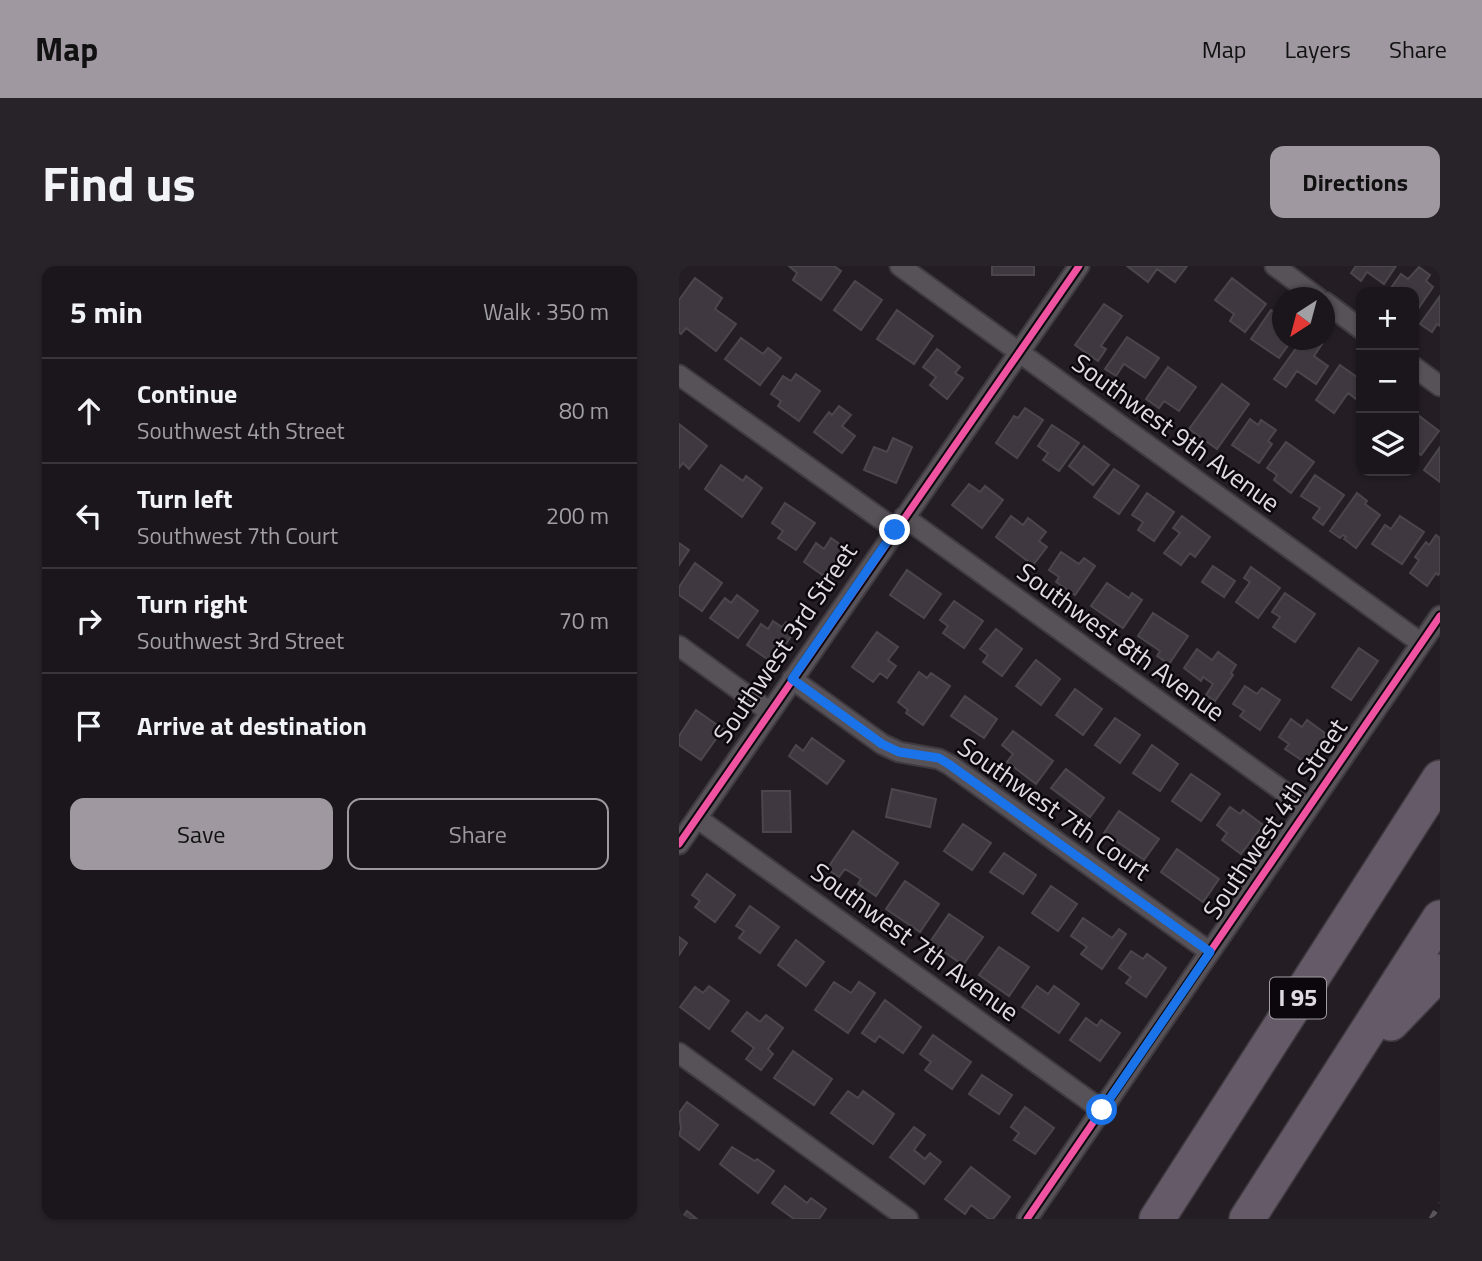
<!DOCTYPE html>
<meta charset="utf-8">
<style>
body{margin:0;font-family:"Titillium Web",sans-serif;background:#282328;color:#f1f3f6}
.controls{position:absolute;right:21px;top:21px;display:grid;overflow:hidden;border-radius:14px;box-shadow:0 2px 5px #0004}
.controls button{width:63px;height:63px;display:grid;place-items:center;padding:0;border:0;border-bottom:2px solid #39353a;background:#1b161b;color:#f1f3f6;font:35px sans-serif}
.compass{position:absolute;left:593px;top:21px;width:63px;height:63px;border-radius:50%;background:#1b161b;box-shadow:0 2px 5px #0004;rotate:216deg}
.stop{position:absolute;width:21px;height:21px;margin:-16px;border:5px solid #1a73e8;border-radius:50%;background:#fff}
.stop.end{background:#1a73e8;border-color:#fff;box-shadow:0 2px 7px #0008}
.list{margin:0;padding:0;list-style:none}
h2{display:flex;justify-content:space-between;align-items:center;height:91px;margin:0;padding:0 28px;font-size:30px}
h2 small{font-size:23px;font-weight:400;color:#a09fa3}
.list li{display:grid;grid-template-columns:46px 1fr auto;gap:21px;align-items:center;box-sizing:border-box;height:105px;padding:0 28px;border-top:2px solid #39353a}
.list b{display:block;font-size:26px;white-space:nowrap}
.list p{margin:0;font-size:23px;white-space:nowrap;color:#a09fa3}
.list em{font-size:23px;font-style:normal;color:#a09fa3}
.actions{display:flex;gap:14px;padding:21px 28px}
.actions a{flex:1;padding:16px 0;border:2px solid #9f98a0;border-radius:14px;text-align:center;font-size:24px;color:#9f98a0}
.actions .main{background:#9f98a0;color:#111}
.icon{flex:none;width:38px;height:38px;fill:none;stroke:currentColor;stroke-width:2;stroke-linecap:round;stroke-linejoin:round}
.map{position:relative;flex:none;width:761px;height:953px;overflow:hidden;border-radius:14px}
header{display:flex;align-items:center;gap:42px;box-sizing:border-box;height:98px;padding:0 35px;background:#9f98a0;color:#111}
header strong{font-size:33px}
nav{display:flex;gap:38px;margin-inline-start:auto;font-size:24px}
.intro{display:flex;align-items:center;justify-content:space-between;box-sizing:border-box;height:168px;padding:0 42px}
h1{margin:0;font-size:49px}
.button{padding:18px 32px;border-radius:14px;background:#9f98a0;color:#111;font-size:24px;font-weight:700}
main{display:flex;gap:42px;padding:0 42px}
aside{flex:1;background:#1b161b;border-radius:14px;box-shadow:0 2px 5px #0004}
.map>svg:first-child{display:block}
.building{fill:#403841;stroke:#4b464c;stroke-width:2}
.lines{fill:none;stroke-linecap:round;stroke-linejoin:round}
.street-casing{stroke:#3f3a40;stroke-width:23}
.highway-casing{stroke:#3f3a40;stroke-width:38}
.street{stroke:#565257;stroke-width:19}
.highway{stroke:#655a68;stroke-width:35}
.rail{stroke:#5a555b;stroke-width:5;stroke-dasharray:9 9;stroke-linecap:butt}
.cycleway-casing{stroke:#0c070d;stroke-width:11}
.cycleway{stroke:#f153a3;stroke-width:7}
.route{stroke:#1a73e8;stroke-width:9}
.labels{text-anchor:middle;stroke-width:5;stroke-linejoin:round;paint-order:stroke}
.shield{fill:#0c070d;stroke:#a19ba3;stroke-width:2}
.shield-label{font-size:24px;font-weight:bold;fill:#e1dae3}
.street-label{font-size:26px;fill:#e1dae3;stroke:#0c070d}
</style>
<header>
<strong>Map</strong>
<nav><a>Map</a><a>Layers</a><a>Share</a></nav>
</header>
<div class="intro"><h1>Find us</h1><a class="button">Directions</a></div>
<main>
<aside>
<h2>5 min<small>Walk · 350 m</small></h2>
<ul class="list">
<li><svg class="icon" aria-label="ahead" viewBox="0 0 24 24"><path d="M12 20V5M6 11l6-6 6 6"/></svg><div><b>Continue</b><p>Southwest 4th Street</p></div><em>80 m</em></li>
<li><svg class="icon" aria-label="left" viewBox="0 0 24 24"><path d="M17 20v-9H6M10 6l-5 5 5 5"/></svg><div><b>Turn left</b><p>Southwest 7th Court</p></div><em>200 m</em></li>
<li><svg class="icon" aria-label="right" viewBox="0 0 24 24"><path d="M7 20v-9h11M14 6l5 5-5 5"/></svg><div><b>Turn right</b><p>Southwest 3rd Street</p></div><em>70 m</em></li>
<li><svg class="icon" aria-label="arrive" viewBox="0 0 24 24"><path d="M6 21V4h12l-3 4 3 4H6"/></svg><div><b>Arrive at destination</b></div></li>
</ul>
<div class="actions"><a class="main">Save</a><a>Share</a></div>
</aside>
<div class="map">
<svg width="761" height="953" viewBox="0 0 761 953">
<rect width="100%" height="100%" fill="#241e24"/>
<path class="building" d="M110,0H155L162,5L142,34L114,14L118,7Z
M313,0H355V9H313Z
M448,0H508L496,16L478,3L469,16Z
M677,0H717L705,18L688,6L682,15L672,7Z
M740,1L751,9L747,15L754,21L735,49V26H709L722,8L729,13Z
M16,12L43,32L36,43L57,58L37,85L7,62L2,68L0,66V34Z
M553,12L587,38L566,66L551,55L555,48L536,34Z
M176,15L203,34L182,64L155,44Z
M761,30V60L758,58L753,66L741,58Z
M425,38L443,50L422,80L427,83L419,95L396,79Z
M218,44L254,70L235,98L198,73Z
M592,44L604,51V74H613L600,92L572,73Z
M448,71L480,92L466,112L445,98L437,110L426,103Z
M62,72L84,88L89,82L102,92L81,119L46,93Z
M623,74H637L643,78L635,90L649,100L637,118L618,105L607,121L595,113Z
M258,83L281,101L276,107L284,112L268,133L251,119L257,111L244,101Z
M661,99L682,114V125L677,133L669,127L655,147L637,134Z
M489,101L517,121L500,145L485,135L480,142L467,133Z
M117,108L141,125L120,155L99,140L102,135L92,128L104,110L112,115Z
M543,118L570,138L538,183L510,163Z
M160,140L172,149L163,160L176,170L163,187L135,166L150,146L153,149Z
M346,142L364,154L338,192L317,177L335,150L339,152Z
M739,149L760,165L742,189L735,184V155Z
M571,153L579,159L582,154L597,164L589,175L593,178L580,197L553,179Z
M0,158L28,180L10,203L4,197L0,202Z
M373,159L400,177L380,205L364,194L369,187L359,180Z
M214,172L233,181L217,217L185,204L195,181L208,186Z
M607,176L635,196L612,227L595,214L598,209L588,202Z
M405,180L430,199L414,219L390,200Z
M761,181V216L745,204Z
M42,199L64,215L67,210L83,222L63,251L26,223Z
M435,203L460,220L440,248L415,231Z
M636,209L665,229L644,259L634,252L641,242L622,230Z
M290,218L301,226L306,220L324,234L303,262L273,239Z
M468,227L495,246L475,275L459,264L464,256L453,249Z
M678,227L688,235L686,238L701,249L677,282L665,273L667,271L664,269L661,272L651,265Z
M106,237L136,257L117,284L99,272L104,265L93,257Z
M332,250L344,259L349,252L367,266L360,275L368,281L354,299L317,271Z
M503,250L531,271L516,291L511,287L502,299L485,287L501,267L494,262Z
M721,250L745,266L723,298L693,278L706,259L712,263Z
M757,269L761,272V307L759,309L757,307L748,320L731,307L740,294L736,291L747,276L750,279Z
M152,272L172,286L152,315L125,296L137,277L145,283Z
M0,277L10,284L0,299Z
M382,286L400,298L405,292L416,300L396,329L377,316L380,311L370,304Z
M16,297L43,317L23,345L0,329V321Z
M534,300L556,315L545,331L523,316Z
M572,301L601,322L579,352L557,336L571,316L565,312Z
M228,304L262,328L245,352L211,329Z
M428,317L450,332L453,327L463,334L444,362L412,340Z
M606,327L636,348L616,376L594,361L601,351L593,346Z
M58,329L79,345L59,372L31,352L46,332L52,337Z
M275,335L304,355L285,382L264,367L269,360L261,354Z
M474,347L509,370L490,398L478,390L481,385L459,370Z
M94,355L103,361L107,356L117,363L94,397L68,379L82,358L89,363Z
M317,363L343,383L323,410L304,396L309,389L301,383Z
M198,366L219,381L209,394L217,400L208,412L201,407L194,416L173,401Z
M680,382L699,395L672,434L653,421Z
M518,383L533,394L539,386L557,399L552,407L554,409L536,435L527,429L534,418L524,411L522,415L505,402Z
M357,394L381,413L362,439L337,420Z
M240,406L248,412L252,407L271,420L244,459L227,447L229,444L219,436Z
M566,420L578,428L583,422L601,434L581,464L561,450L565,445L554,438Z
M396,423L423,443L404,469L377,449Z
M286,430L318,453L305,472L272,450Z
M17,444L44,463L22,494L0,479V470Z
M436,452L461,469L441,497L416,479Z
M612,453L623,461L628,454L647,468L627,497L606,483L610,478L600,471Z
M334,465L374,495L357,518L328,496L334,488L323,479Z
M133,472L165,495L148,518L110,490L117,479L124,485Z
M473,479L499,498L481,525L454,507Z
M387,503L425,532L411,551L372,522Z
M512,508L541,528L522,555L493,535Z
M213,523L257,533L251,561L207,551Z
M83,525H111L112,566H84Z
M551,541L561,548L564,544L584,559L562,588L543,574L548,567L538,559Z
M440,545L480,573L465,594L425,567Z
M284,558L312,577L293,604L265,585Z
M174,565L219,597L197,630L179,618L182,613L166,603L160,611L148,603Z
M498,583L540,613L524,636L482,606Z
M325,587L357,609L344,628L311,606Z
M28,608L56,629L36,656L16,641L21,635L13,629Z
M226,615L260,638L241,666L207,643Z
M372,620L398,638L379,665L353,647Z
M71,640L100,661L81,687L60,672L65,665L57,660Z
M270,648L304,671L284,699L251,676Z
M404,652L433,672L440,663L447,668L423,703L402,688L408,681L392,670Z
M0,671L8,677L0,689Z
M117,674L145,696L127,720L99,699Z
M320,681L350,701L330,730L300,709Z
M452,685L464,693L468,688L487,702L467,731L447,717L452,711L440,702Z
M155,716L172,727L180,716L196,727L169,767L136,744Z
M30,720L50,735L30,763L1,741L16,721L24,727Z
M358,720L369,728L375,720L400,738L380,767L343,741Z
M206,734L242,761L224,787L200,770L196,776L183,767Z
M68,746L81,756L87,749L104,762L89,783L94,788L82,804L67,793L75,782L53,765Z
M407,752L418,760L422,754L441,767L421,795L391,774Z
M254,769L292,796L273,823L246,804L252,796L241,788Z
M114,785L153,813L135,839L95,812Z
M303,809L333,829L320,848L290,828Z
M169,825L179,832L184,825L215,848L194,878L152,847Z
M8,836L39,859L20,884L0,869L2,863L0,847Z
M346,841L375,862L356,888L335,874L340,867L332,861Z
M235,861L246,869L235,884L246,893L251,887L262,896L245,918L211,891Z
M53,881L76,895L78,893L95,905L79,927L41,898Z
M292,901L331,931L314,953H310L292,939L286,948L266,933Z
M106,920L128,937L132,932L147,943L140,953H115L93,937Z
M8,945L18,953H2Z"/>
<g class="lines">
<defs>
<path id="street" d="M221,0L742,377
M596,0L639,32
M646,36L682,63
M735,101L761,120
M0,109L216,263
M225,251L629,543
M0,380L91,446
M113,413L203,478L220,486L260,493L271,499L531,686
M18,552L423,844
M0,578L400,0
M0,787L229,953
M348,953L761,350"/>
<path id="highway" d="M712,757L761,706
M478,953L761,512
M568,953L761,652"/>
</defs>
<use href="#street" class="street-casing"/>
<use href="#highway" class="highway-casing"/>
<use href="#street" class="street"/>
<use href="#highway" class="highway"/>
<path class="rail" d="M752,953L761,937"/>
<defs>
<path id="cycleway" d="M0,578L400,0
M348,953L761,350"/>
</defs>
<use href="#cycleway" class="cycleway-casing"/>
<use href="#cycleway" class="cycleway"/>
</g>
<g class="lines">
<path class="route" d="M216,264L113,413L203,478L220,486L260,492L271,499L531,686L423,844"/>
</g>
<g class="labels">
<rect class="shield" x="591" y="711.5" width="56" height="41" rx="5"/>
<g class="shield-label">
<text x="619" y="740">I 95</text>
</g>
<g class="street-label">
<text transform="translate(497 167) rotate(36)" y="9">Southwest 9th Avenue</text>
<text transform="translate(442 376) rotate(36)" y="9">Southwest 8th Avenue</text>
<text transform="translate(106 377) rotate(-56)" y="9">Southwest 3rd Street</text>
<text transform="translate(375 543) rotate(35)" y="9">Southwest 7th Court</text>
<text transform="translate(596 553) rotate(-56)" y="9">Southwest 4th Street</text>
<text transform="translate(236 676) rotate(36)" y="9">Southwest 7th Avenue</text>
</g>
</g>
</svg>
<div class="controls">
<button>+</button>
<button>−</button>
<button><svg class="icon" aria-label="layers" viewBox="0 0 24 24"><path d="M12 4l9 5-9 5-9-5zM3 14l9 5 9-5"/></svg></button>
</div>
<svg class="compass" viewBox="-18 -18 36 36"><path d="M0-13l5 13h-10z" fill="#e53935"/><path d="M0 13l5-13h-10z" fill="#a09fa3"/></svg>
<div class="stop" style="left:423px;top:844px"></div>
<div class="stop end" style="left:216px;top:264px"></div>
</div>
</main>
